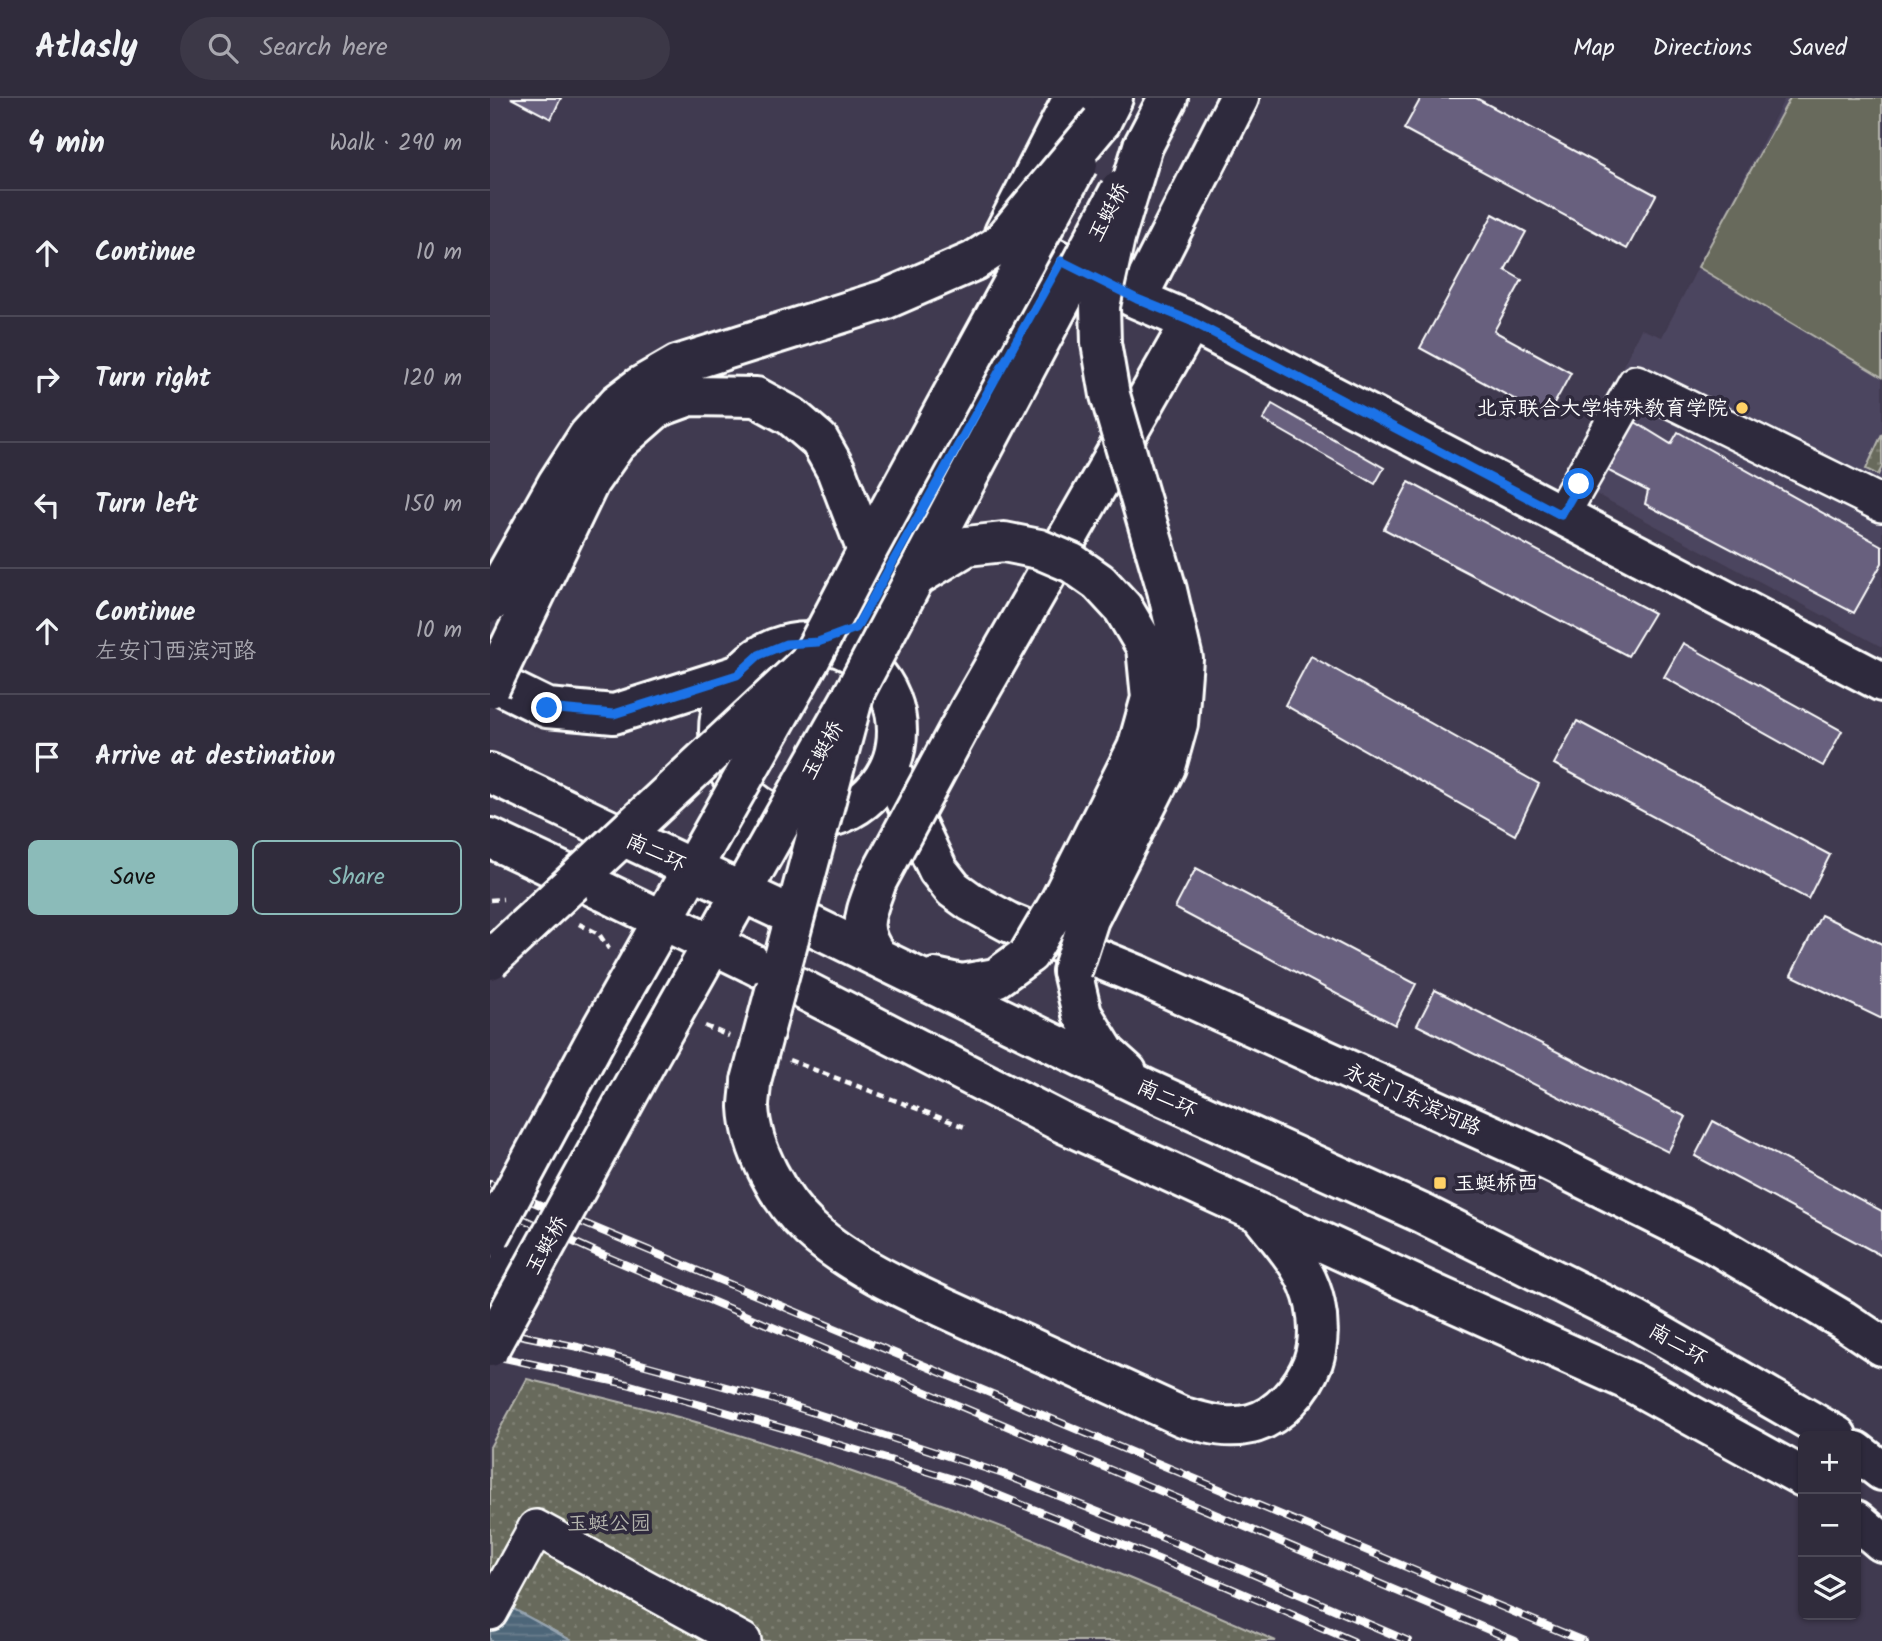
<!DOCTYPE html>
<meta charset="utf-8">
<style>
body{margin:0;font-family:Kalam,"LXGW WenKai TC",sans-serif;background:#3c3847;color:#f1f3f6}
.controls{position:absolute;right:21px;bottom:21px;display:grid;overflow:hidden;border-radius:10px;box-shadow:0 2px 5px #0004}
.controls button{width:63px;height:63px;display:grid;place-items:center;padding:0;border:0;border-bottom:2px solid #4b4856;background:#302c3c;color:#f1f3f6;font:35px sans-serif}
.stop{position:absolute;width:21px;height:21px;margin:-16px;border:5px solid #1a73e8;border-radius:50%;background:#fff}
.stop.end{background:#1a73e8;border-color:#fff;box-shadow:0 2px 7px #0008}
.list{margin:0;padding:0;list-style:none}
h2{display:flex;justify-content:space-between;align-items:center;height:91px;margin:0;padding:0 28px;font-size:30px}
h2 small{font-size:23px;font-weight:400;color:#a8a7af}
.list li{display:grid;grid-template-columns:46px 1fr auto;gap:21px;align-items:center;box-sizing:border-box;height:126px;padding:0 28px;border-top:2px solid #4b4856}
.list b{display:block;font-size:26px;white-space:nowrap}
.list p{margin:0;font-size:23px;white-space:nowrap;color:#a8a7af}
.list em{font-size:23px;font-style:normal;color:#a8a7af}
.actions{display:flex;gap:14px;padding:21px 28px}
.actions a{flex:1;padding:16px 0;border:2px solid #8bbbb9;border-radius:10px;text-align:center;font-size:24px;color:#8bbbb9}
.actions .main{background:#8bbbb9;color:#111}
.icon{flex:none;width:38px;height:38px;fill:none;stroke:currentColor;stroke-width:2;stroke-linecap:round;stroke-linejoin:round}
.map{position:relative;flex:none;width:1392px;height:1543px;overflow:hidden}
header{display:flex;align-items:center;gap:42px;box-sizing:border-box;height:98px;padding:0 35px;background:#302c3c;border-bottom:2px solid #4b4856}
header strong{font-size:33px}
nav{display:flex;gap:38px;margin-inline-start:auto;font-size:24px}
.search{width:490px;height:63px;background:#3c3847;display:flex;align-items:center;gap:18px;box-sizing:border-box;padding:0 24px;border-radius:38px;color:#a8a7af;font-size:26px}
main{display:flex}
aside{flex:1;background:#302c3c}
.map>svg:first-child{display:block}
.built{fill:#4c455e}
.park{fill:url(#park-dots);stroke:#b4b4ad;stroke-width:2}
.pitch{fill:#686a5b;stroke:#b4b4ad;stroke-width:2}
.water{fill:url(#water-rules);stroke:#95a3af;stroke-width:2}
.building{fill:#67607e;stroke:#fff;stroke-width:2}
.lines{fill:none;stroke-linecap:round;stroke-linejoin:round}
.street-casing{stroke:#fff;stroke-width:40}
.secondary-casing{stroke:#fff;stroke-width:44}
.primary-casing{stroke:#fff;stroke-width:44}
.highway-casing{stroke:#fff;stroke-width:44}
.path{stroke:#fff;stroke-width:4.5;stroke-dasharray:7 5;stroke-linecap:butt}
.street{stroke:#2f2a3d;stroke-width:35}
.secondary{stroke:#2f2a3d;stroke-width:38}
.primary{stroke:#2f2a3d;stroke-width:38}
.highway{stroke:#2f2a3d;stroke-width:38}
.rail-casing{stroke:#fff;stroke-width:8}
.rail{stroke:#2f2a3d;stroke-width:5;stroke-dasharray:16;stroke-linecap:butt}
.primary-bridge-casing{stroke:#fff;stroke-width:44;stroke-linecap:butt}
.highway-bridge-casing{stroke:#fff;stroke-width:44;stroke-linecap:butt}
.primary-bridge{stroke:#2f2a3d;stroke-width:38}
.highway-bridge{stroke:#2f2a3d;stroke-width:38}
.route{stroke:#1a73e8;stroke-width:9}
.poi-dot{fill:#ffd166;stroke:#2f2a3d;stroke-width:2.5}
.labels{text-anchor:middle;stroke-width:7;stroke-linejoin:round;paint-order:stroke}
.street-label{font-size:21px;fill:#fff;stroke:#2f2a3d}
.poi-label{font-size:21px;fill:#fff;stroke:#2f2a3d;text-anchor:end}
.park-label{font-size:21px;fill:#b4b4ad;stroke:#2f2a3d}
</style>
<header>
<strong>Atlasly</strong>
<div class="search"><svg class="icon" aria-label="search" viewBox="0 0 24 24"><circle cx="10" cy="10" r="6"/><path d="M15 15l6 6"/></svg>Search here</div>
<nav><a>Map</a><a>Directions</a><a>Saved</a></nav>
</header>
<main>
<aside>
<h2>4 min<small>Walk · 290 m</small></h2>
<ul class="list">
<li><svg class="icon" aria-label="ahead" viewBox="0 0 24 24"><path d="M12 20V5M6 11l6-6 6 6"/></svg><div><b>Continue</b></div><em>10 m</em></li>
<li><svg class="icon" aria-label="right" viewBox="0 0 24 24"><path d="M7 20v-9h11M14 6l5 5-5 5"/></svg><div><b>Turn right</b></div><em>120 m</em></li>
<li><svg class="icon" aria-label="left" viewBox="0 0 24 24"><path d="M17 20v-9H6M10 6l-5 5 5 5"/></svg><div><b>Turn left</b></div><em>150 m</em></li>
<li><svg class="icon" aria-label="ahead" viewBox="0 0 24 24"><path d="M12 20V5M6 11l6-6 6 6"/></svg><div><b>Continue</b><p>左安门西滨河路</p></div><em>10 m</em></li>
<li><svg class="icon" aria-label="arrive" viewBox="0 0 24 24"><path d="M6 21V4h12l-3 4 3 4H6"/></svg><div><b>Arrive at destination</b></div></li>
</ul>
<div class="actions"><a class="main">Save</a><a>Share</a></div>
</aside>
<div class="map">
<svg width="1392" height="1543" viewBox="0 0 1392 1543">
<defs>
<pattern id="park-dots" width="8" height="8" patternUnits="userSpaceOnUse" patternTransform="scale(1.75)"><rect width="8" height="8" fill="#686a5b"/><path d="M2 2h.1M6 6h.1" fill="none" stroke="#7f8074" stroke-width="1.8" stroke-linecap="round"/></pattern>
<pattern id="water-rules" width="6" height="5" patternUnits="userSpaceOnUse" patternTransform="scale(1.75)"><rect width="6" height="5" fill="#4e6679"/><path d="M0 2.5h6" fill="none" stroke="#697d8d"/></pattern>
</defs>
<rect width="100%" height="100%" fill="#403a50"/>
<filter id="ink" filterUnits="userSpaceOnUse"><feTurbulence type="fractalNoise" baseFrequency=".0143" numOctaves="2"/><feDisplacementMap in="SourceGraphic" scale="14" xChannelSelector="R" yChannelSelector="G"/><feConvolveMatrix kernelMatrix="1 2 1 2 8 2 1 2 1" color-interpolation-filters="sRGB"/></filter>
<g filter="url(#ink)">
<path class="built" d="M1295,0H1392V549L1078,381L1151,231L1172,239Z"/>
<path class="park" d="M1392,336V369L1388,377L1376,371Z
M37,1281C93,1295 150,1308 206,1324C404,1382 597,1460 786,1543H82L44,1522L0,1543V1349Z"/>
<path class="pitch" d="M1300,0H1392V279L1208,169Z"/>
<path class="water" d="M0,1498L82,1543H0Z"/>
<path class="building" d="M21,0H71L61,21Z
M931,0H986L1166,97L1137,151L914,31Z
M1003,116L1036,134L1015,172L1032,182L1004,233L1081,275L1057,319L930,250Z
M782,306L894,370L885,386L773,322Z
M1137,319L1181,346L1188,334L1392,448V465L1364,515L1155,406L1158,393L1111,369Z
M919,384L1164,515L1138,558L894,431Z
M1193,545L1352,633L1333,668L1174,579Z
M821,558L1049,686L1025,737L795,607Z
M1087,623L1340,757L1318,801L1064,666Z
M706,770L926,886L905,927L685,810Z
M1331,817L1392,846V921L1301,877Z
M945,892L1196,1019L1178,1054L927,927Z
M1223,1023L1392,1113V1158L1205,1058Z"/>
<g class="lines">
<defs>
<path id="street" d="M1071,417L1146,285L1392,406
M0,1514L46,1430L253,1543"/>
<path id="secondary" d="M583,0L514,135L647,201L749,0
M647,201L701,224L1392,584
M229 633a89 89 0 1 1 178 0a89 89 0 1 1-178 0Z
M328,544L366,530L571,163
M0,582L57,610L124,616L247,577
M400,671L448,772L463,791L481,804L518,824L651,878L1042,1055L1219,1143L1353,1222L1392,1248
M0,1202L253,734L249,692"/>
<path id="primary" d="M611,24L623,0
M653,48L678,0"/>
<path id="highway" d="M479,612L701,224
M0,675L139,741
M0,740L115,794
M387,783C377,814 365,829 387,858
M288,811L657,991L933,1116L1145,1222L1347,1338
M261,865L573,1025L947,1197L1137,1282L1313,1379
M582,873L592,916L616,955L637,974
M445,880L472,886L506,880L539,856
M261,983C261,992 259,1001 259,1009C261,1051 289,1102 320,1131C363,1171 431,1199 485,1224C554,1255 623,1287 693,1319C716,1325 736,1332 761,1326C789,1319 813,1290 823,1264C829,1246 829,1224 825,1206C818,1172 794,1147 773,1120
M1366,1353L1392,1373
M1366,1422L1392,1444"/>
</defs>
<use href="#street" class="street-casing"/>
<use href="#secondary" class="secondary-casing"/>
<use href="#primary" class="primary-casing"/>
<use href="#highway" class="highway-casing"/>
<path class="path" d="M0,802L13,801
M89,826L109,836L119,851
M215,928L239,938
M299,962L475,1029"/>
<use href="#street" class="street"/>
<use href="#secondary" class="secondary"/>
<use href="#primary" class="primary"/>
<use href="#highway" class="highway"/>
<defs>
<path id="rail" d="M0,1086L1093,1543
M0,1106L108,1155L1025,1543
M0,1231L88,1249L281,1301L513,1376L751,1471L918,1543
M0,1257L137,1286L303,1333L483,1387L738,1489L863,1543"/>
</defs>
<use href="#rail" class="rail-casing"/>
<use href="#rail" class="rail"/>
<defs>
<path id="primary-bridge" d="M0,1138L113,928L319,564L377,453L588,66
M0,1249L160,957L365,593L630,92"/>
<path id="highway-bridge" d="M424,480L477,448L514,444L549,451L582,465L609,484L633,510L656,549L661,600L647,650L569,805L539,856
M0,505L67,386L98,338L128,305L149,289L187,267L394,202L484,163L510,146L611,24
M0,590L100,383L126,346L167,310L200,298L266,299L301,318L329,342L346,372L377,453
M139,741L288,811
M387,783L479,612
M115,794L261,865
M0,862L319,564
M582,873L599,821L676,669L688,626L693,561L677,492L620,297L611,245L610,208L625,140L653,48
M261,983L365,593"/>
</defs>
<use href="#primary-bridge" class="primary-bridge-casing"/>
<use href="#highway-bridge" class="highway-bridge-casing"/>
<use href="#primary-bridge" class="primary-bridge"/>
<use href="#highway-bridge" class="highway-bridge"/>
</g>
</g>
<g class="lines" filter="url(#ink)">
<path class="route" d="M57,610L124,616L247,577L269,557L296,546L328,544L366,530L571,163L647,201L701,223L1071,417L1089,386"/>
</g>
<g class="poi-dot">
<circle cx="1252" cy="310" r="7"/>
<rect x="943" y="1078" width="14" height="14" rx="3.5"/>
</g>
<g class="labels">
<g class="street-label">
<text transform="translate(618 114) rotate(-62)" y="7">玉蜓桥</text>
<text transform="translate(332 652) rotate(-61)" y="7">玉蜓桥</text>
<text transform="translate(166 754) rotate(25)" y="7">南二环</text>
<text transform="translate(677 1000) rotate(25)" y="7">南二环</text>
<text transform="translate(923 1001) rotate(24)" y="7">永定门东滨河路</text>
<text transform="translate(56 1147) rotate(-61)" y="7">玉蜓桥</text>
<text transform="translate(1188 1246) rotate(30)" y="7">南二环</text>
</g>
<g class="poi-label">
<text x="1238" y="317">北京联合大学特殊教育学院</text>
<text x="964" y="1092" text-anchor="start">玉蜓桥西</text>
</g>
<g class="park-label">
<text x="119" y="1432">玉蜓公园</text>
</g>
</g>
</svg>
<div class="controls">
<button>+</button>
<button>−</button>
<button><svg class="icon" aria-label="layers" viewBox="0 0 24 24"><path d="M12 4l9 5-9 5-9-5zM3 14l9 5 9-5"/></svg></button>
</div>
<div class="stop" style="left:1089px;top:386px"></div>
<div class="stop end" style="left:57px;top:610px"></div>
</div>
</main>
